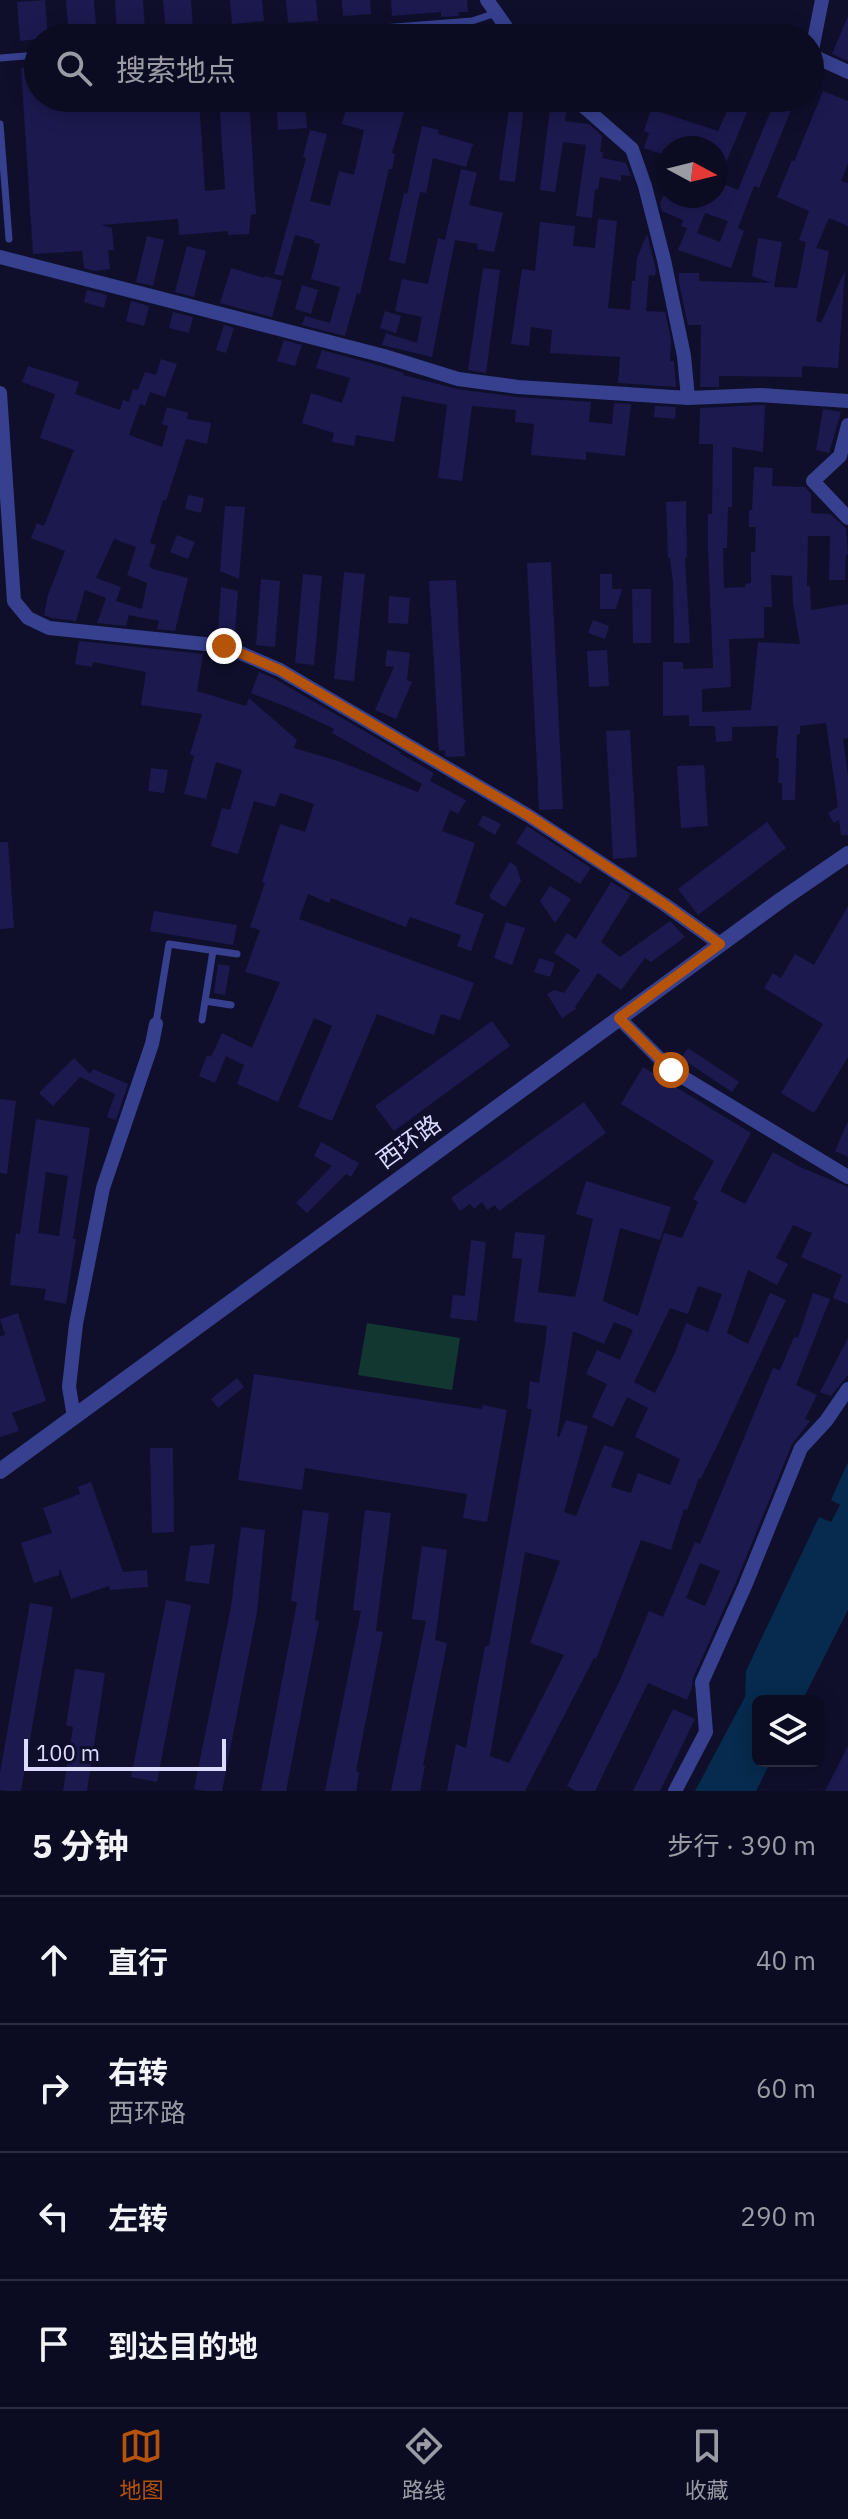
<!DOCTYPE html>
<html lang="zh">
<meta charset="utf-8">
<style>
body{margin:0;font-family:"IBM Plex Sans","Noto Sans SC",sans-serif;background:#14142a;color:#f1f3f6}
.controls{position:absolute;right:24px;bottom:24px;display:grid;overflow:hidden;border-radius:12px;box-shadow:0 4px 20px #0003}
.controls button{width:72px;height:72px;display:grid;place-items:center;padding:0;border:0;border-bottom:2px solid #2b2b3f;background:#0b0b21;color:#f1f3f6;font:40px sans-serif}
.compass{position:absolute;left:656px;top:136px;width:72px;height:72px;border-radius:50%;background:#0b0b21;box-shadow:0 4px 20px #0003;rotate:97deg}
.scale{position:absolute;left:24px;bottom:20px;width:202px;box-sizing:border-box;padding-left:8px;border:4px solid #dadbff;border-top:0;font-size:22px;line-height:28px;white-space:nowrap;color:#dadbff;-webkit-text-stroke:6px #0f0f2c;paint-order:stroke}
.stop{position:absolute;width:24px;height:24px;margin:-18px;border:6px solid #b45309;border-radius:50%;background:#fff}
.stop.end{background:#b45309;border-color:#fff;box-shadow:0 2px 8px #0008}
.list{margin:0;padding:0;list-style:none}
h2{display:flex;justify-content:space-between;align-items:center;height:104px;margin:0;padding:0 32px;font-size:34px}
h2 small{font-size:26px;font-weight:400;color:#9a9ba5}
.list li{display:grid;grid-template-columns:52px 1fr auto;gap:24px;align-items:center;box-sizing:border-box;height:128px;padding:0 32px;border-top:2px solid #2b2b3f}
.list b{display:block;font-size:30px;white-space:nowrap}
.list p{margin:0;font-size:26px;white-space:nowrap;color:#9a9ba5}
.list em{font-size:26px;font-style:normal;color:#9a9ba5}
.icon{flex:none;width:44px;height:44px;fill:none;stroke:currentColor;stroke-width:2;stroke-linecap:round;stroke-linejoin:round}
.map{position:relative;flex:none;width:848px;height:1791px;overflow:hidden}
.search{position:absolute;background:#0b0b21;box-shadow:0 4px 20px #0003;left:24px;right:24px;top:24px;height:88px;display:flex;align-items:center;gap:20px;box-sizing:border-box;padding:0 28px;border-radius:44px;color:#9a9ba5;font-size:30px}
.sheet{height:616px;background:#0b0b21}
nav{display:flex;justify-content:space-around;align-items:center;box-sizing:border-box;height:112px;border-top:2px solid #2b2b3f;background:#0b0b21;font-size:22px;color:#9a9ba5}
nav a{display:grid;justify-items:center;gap:4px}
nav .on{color:#b45309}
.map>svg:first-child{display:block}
.green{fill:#113730}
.water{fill:#062b4e}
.building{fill:#1c194f;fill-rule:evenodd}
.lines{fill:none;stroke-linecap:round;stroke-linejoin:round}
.service{stroke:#36408f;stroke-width:7}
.minor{stroke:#36408f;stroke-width:14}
.tertiary{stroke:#36408f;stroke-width:16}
.route{stroke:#b45309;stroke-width:10}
.labels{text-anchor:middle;stroke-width:7;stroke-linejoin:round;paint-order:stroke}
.street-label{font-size:24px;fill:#dadbff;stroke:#0f0f2c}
</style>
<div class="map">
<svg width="848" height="1791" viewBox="0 0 848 1791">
<rect width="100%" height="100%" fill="#0f0f2c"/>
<path class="green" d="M367,1323L460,1338L452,1390L358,1375Z"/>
<path class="water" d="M848,1462V1610L802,1701H758V1761H771L756,1791H695L745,1697L746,1671L819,1517L831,1522L840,1505L831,1500Z"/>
<path class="building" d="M45,0L48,38L20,41L17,2Z
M66,0H94L97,36L69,38Z
M115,0H143L145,33L117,35Z
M163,0H191L193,29L166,31Z
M230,0H262L264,21L232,24Z
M286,0H316L318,21L288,23Z
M342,0H370L371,14L343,16Z
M391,0H467L468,12H458L459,16L441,17V12L392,16Z
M848,16V61L832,54Z
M38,67V98H165V101L199,99L205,191L225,189L219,98H249L256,214L251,215L249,234L228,235V231L179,235L178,219L101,225L112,228L114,250H108L110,269L94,271L84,268L82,251L33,254L21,68Z
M823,91L848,101V164L841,181L848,183V226L829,218L816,248L829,251L816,321L821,323L845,271L838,368L802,366V377L719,376V387H700L701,325H688L679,283V273H699V281L772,283L752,276L758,238L782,242L774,287L797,288L806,242L799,240L809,211L777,197L792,160L794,162Z
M276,98H304L307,128L278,130Z
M362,98H408L392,153L395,154L392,169H389L360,294L357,293L345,336L302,325L305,316L330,323L340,287L311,279L320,244L314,243V240L295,235L283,276L274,274L306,158L303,157L310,130L327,134L310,201L330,206L339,171L354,175L364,130L342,124L348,101L361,104Z
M500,98H525L515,182L499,180L509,109L499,108Z
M733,98H753L718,182L738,190L776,98H796L759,188L754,186L738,228L744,231L731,268L678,250L687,228L681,226L683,220L662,211L660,203L663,196H716V148H668V156L644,148L649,133L644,131L651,109L718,131ZM705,213L728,221L720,242L697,233Z
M551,100L565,101L567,105L565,121L589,124L602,136L600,152H603L602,158L626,163L631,176L621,175V181L600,177L598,190L595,189L592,218L576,216L586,145L563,142L555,192L540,190Z
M422,126L439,130L438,134L473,144L466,167L433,158L426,193L420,192L405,264L389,260L404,193L407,194Z
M461,169L477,173L469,205L503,213L494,252L477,249L478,244L455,240L432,357L382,345L386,333L417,343L422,317L395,311L402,279L428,284L438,238L445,240Z
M598,219L617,221L608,308L630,310L632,281H635L637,258L647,234L656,270L655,276L649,275L646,311L665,312L671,340L670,361H674L676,387L618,383L620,357L550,353L552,330L531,327L529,346L511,344L522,269L535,271L540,222L575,226L573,246L595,248Z
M147,236L164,240L153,286L136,282Z
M187,246L206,251L194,297L175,292Z
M231,268L264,278L265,276L282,281L272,317L220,303Z
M483,268L500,270L486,373L468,370Z
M302,285L318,290L311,314L295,309Z
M87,290L107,295L104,308L84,302Z
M131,301L149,306L144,326L126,321Z
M385,311L401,316L396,333L380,328Z
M173,312L193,317L189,333L169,328Z
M224,325L234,328L226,353L216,350Z
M284,340L302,345L295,366L277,361Z
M322,350L381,366L404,373L403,375L457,389L517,397L591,402L589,422L612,424L614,403L631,404L625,456L586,452V460L531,455L534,424L515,422L516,410L472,406L462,481L438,478L447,405L402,396L394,442L356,435L354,446L332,442L334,433L302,423L311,393L342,403L350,378L316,368Z
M161,359L177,364L165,397L150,392L145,406L140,404L129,435L162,447L168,426L162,424L167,407L188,413L187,419L211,423L207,444L186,439L166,501L163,500L150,543L156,545L149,566L153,569L188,578L175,631L157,629L159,621L129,615L126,626L97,623L106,598L85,590L76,621L52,618L44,615L48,595L65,551L31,538L37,523L44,526L74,450L40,438L55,394L22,382L28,366L79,382L75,394L120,410L123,400L129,402L133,389L138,390L145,372L156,375ZM114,539L136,547L127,575L147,583L142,609L116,601L121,587L96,578Z
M765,405L763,452L732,447V507H728L727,548H723L724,588L746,587L745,584L751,583V552H755L756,527H749V510H752L754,467L773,468L772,486L805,487L811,494V513L830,514L846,528L848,555L846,554L845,580H829L830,536H808L807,586H810L811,610L848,604V738L843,739L848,775V835H841L839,820L834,823L828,813L838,807L826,723L800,726V734H797L795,800H782V783H778L779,758H776L778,726L732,727V741L716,742L715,726H689V715L663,716V662H683V669L713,668L708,547V514H712L713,444H699L700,408ZM771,575L792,576L793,603L800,644L758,642L751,710L702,712V689L731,687L729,639L764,638V607H772Z
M655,406L676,407L675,419L654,417Z
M823,409L841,412L829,453L816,450Z
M188,495L204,498L201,513L185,509Z
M686,501L687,558H685L690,643H674L673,582L670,558H668L666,502Z
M225,506L245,507L239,579L220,571Z
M177,535L195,542L188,559L170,552Z
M551,562L563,809L539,810L527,563Z
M344,572L365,574L354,681L334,679Z
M303,574L322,576L314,665L295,663Z
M600,574H612V589H622L616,609H600Z
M261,579L280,581L275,647L256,645Z
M456,580L465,756L448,757L445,755V750L439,751L429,581Z
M221,587L238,591L235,632L218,631Z
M632,589H651V643H633Z
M389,596L410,598L408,624L388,623Z
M593,620L609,626L605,639L588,633Z
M79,641L203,654L197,691L246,706L249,698L297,740L294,748L338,761L418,792L422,784L332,733L334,729L290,708L251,693L259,672L275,679L402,753H399L434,773L430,781L466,800L458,814L450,810L442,831L475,843L455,904L484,914L471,951L457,946L461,935L410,917L406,927L331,898L329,903L308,894L299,919L474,983L460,1020L441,1014L434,1035L377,1014L332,1121L298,1107L332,1026L314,1018L278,1102L237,1084L244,1065L226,1056L215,1083L199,1076L207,1055L211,1057L222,1033L252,1048L280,982L245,972L260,930L250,927L265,883L262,882L280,824L305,832L314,804L280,793L275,807L254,801L238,854L211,846L222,808L230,810L242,770L216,762L206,799L184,794L194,756L190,754L202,714L141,705L146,672L93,662L92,667L75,664Z
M387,650L410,653L407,680L412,682L396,719L375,710L394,667L385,666Z
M607,650L609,686L589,687L587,651Z
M630,730L637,857L613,859L606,731Z
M704,765L708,826L681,828L677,766Z
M151,768L168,770L164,793L148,791Z
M483,815L501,824L495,835L478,825Z
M767,822L786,848L698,915L678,889Z
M527,826L591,868L580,884L516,843Z
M0,842H8L14,928L0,929Z
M510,862L516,866L521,881L505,907L490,898V894Z
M611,882L631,894L601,942L620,957L670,921L685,937L651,962L645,958L621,990L598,973L575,1007L576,1009L562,1018L547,994L554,990L564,993L580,970L554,953L567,933L576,939Z
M550,886L571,899L555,923L540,901Z
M848,906V1057L814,1113L781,1093L823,1024L764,988L773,973L781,978L795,954L814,965Z
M154,911L237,925L233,945L150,931Z
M506,922L525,928L512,965L494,958Z
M539,958L555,963L550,977L534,972Z
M218,964L230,966L225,995L214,993Z
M492,1021L510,1046L394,1131L375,1106Z
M688,1048L739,1082L732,1092L681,1058Z
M74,1058L90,1074L93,1069L128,1084L116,1120L107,1117L115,1094L80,1077L53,1106L39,1093Z
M643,1067L751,1133L720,1191L745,1204L773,1152L800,1167L848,1187V1304L833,1298L842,1275L801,1257L812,1233L793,1225L776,1258L788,1264L777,1285L748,1270L727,1333L748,1344L770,1293L786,1300L717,1446L701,1478H699L687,1510L684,1509L671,1550L641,1540L596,1659L594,1658L525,1791H447L456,1744L466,1748L485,1646H489L532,1409H527L530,1381L539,1383L545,1345L547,1326L514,1322L522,1259L512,1258L515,1232L545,1235L538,1292L575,1297L593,1219L576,1214L586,1181L671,1207L660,1240L620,1228L603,1301L638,1316L664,1233L682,1238L698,1202L693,1199L714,1161L621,1104ZM698,1286L722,1294L708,1332L686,1323L675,1353L655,1393L634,1382L670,1308L688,1314ZM614,1322L633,1330L620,1360L597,1350L586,1374L607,1384L592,1417L613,1427L627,1397L648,1408L635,1437L680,1459L670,1485L638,1473L631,1493L611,1487L624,1452L604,1445L576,1516L564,1512L588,1426L566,1420L559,1437L557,1436L573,1331L604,1344ZM525,1552L560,1561L530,1643L564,1655L509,1763L490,1756Z
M0,1099L16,1101L7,1174L0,1173Z
M584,1102L606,1133L499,1211L495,1205L487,1210L482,1202L474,1209L470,1204L460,1211L451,1198Z
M36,1119L90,1128L73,1239H76L66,1304L44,1300L46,1289L10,1285L16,1233L20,1234ZM46,1172L68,1176L59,1236L38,1233Z
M848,1121V1157L835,1151Z
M321,1142L359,1163L351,1177L346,1174L307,1213L296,1203L332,1166L314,1156Z
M471,1240L486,1242L477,1321L450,1318L453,1295L465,1296Z
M813,1293L830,1299L796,1385L817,1395L805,1419L810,1421L792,1444L736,1582L693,1678L692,1688L687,1700L648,1683L595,1791H576L567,1786L620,1680L649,1611L663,1617L695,1542L700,1544L773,1368L780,1370L794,1337L798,1338ZM700,1563L720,1571L705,1606L686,1598Z
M18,1313L46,1401L12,1413L19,1431L0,1437V1336L5,1335L0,1319Z
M848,1338V1375L831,1396L820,1392Z
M254,1374L482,1409L483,1405L507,1410L487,1522L463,1518L467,1494L305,1468L302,1490L238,1480Z
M237,1378L244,1387L218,1408L211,1399Z
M150,1448H173L174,1532L152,1533Z
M91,1482L123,1572L147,1570L148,1587L110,1590L109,1586L71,1599L60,1568L59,1575L34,1583L21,1543L52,1533L43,1508L80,1494L78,1487Z
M303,1510L329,1513L315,1620L319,1621L286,1791H261L297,1602L291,1601Z
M365,1510L391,1513L376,1631L383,1632L356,1771L359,1772L356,1791H325L361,1611L353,1610Z
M241,1527L265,1530L257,1612L222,1791H204L194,1789L231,1607Z
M215,1544L209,1584L185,1581L190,1546Z
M422,1546L447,1550L435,1640L447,1643L423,1766H425L420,1791H391L426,1621L412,1619Z
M166,1600L191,1605L157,1782L131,1777Z
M30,1603L53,1607L21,1791H7L0,1790V1773Z
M75,1669L105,1673L87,1791H63L73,1727L66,1725Z
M673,1709L695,1719L660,1791H633Z
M848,1746V1791H825Z"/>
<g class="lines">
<path class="service" d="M253,38L472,21L496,13
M0,58L38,55
M0,124L9,239
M205,1001L231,1005
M202,1020L213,951
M156,1023L169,944L237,954"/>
<path class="minor" d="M487,0L514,38
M822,0L811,55L848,72
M574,98L632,149L645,186L664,260L684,356L688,398
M0,257L384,356L458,379L518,387L688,398L760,395L848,401
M0,393L14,601L28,618L49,628L224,646L280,670L529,816L664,904L720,944
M848,425L840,456L813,481L848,518
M619,1018L671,1070L848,1177
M74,1417L69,1387L76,1324L103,1188L152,1044L156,1024
M675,1791L706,1732L702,1682L745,1586L801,1448L826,1421L848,1389"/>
<path class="tertiary" d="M0,1471L781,900L848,854"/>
</g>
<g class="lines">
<path class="route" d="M224,646L280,670L529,816L664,904L720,944L619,1018L671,1070"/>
</g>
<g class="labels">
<g class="street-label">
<text transform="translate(409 1142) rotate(-36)" y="8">西环路</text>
</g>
</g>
</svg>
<div class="controls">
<button><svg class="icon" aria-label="layers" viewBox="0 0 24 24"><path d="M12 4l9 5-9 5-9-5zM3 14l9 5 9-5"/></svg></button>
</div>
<svg class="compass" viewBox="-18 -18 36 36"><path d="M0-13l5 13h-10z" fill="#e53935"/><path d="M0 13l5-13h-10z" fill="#9a9ba5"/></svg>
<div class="scale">100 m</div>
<div class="stop" style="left:671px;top:1070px"></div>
<div class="stop end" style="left:224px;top:646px"></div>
<div class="search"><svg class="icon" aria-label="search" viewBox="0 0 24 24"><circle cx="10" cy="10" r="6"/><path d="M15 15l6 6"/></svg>搜索地点</div>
</div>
<section class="sheet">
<h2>5 分钟<small>步行 · 390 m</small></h2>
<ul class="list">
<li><svg class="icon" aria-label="ahead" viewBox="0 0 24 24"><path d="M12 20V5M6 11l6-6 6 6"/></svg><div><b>直行</b></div><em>40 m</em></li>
<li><svg class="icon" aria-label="right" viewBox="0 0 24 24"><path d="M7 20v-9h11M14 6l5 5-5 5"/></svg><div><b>右转</b><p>西环路</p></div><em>60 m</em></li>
<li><svg class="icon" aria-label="left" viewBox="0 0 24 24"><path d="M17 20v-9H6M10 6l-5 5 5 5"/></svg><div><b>左转</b></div><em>290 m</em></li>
<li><svg class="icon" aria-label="arrive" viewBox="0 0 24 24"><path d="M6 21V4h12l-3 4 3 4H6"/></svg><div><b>到达目的地</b></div></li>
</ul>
</section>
<nav>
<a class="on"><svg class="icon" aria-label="map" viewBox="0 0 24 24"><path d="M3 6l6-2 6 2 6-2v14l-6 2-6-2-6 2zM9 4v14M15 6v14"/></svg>地图</a>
<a><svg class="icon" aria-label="directions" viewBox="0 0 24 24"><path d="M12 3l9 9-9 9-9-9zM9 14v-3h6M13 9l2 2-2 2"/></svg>路线</a>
<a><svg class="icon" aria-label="saved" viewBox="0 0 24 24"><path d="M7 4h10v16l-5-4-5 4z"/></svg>收藏</a>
</nav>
